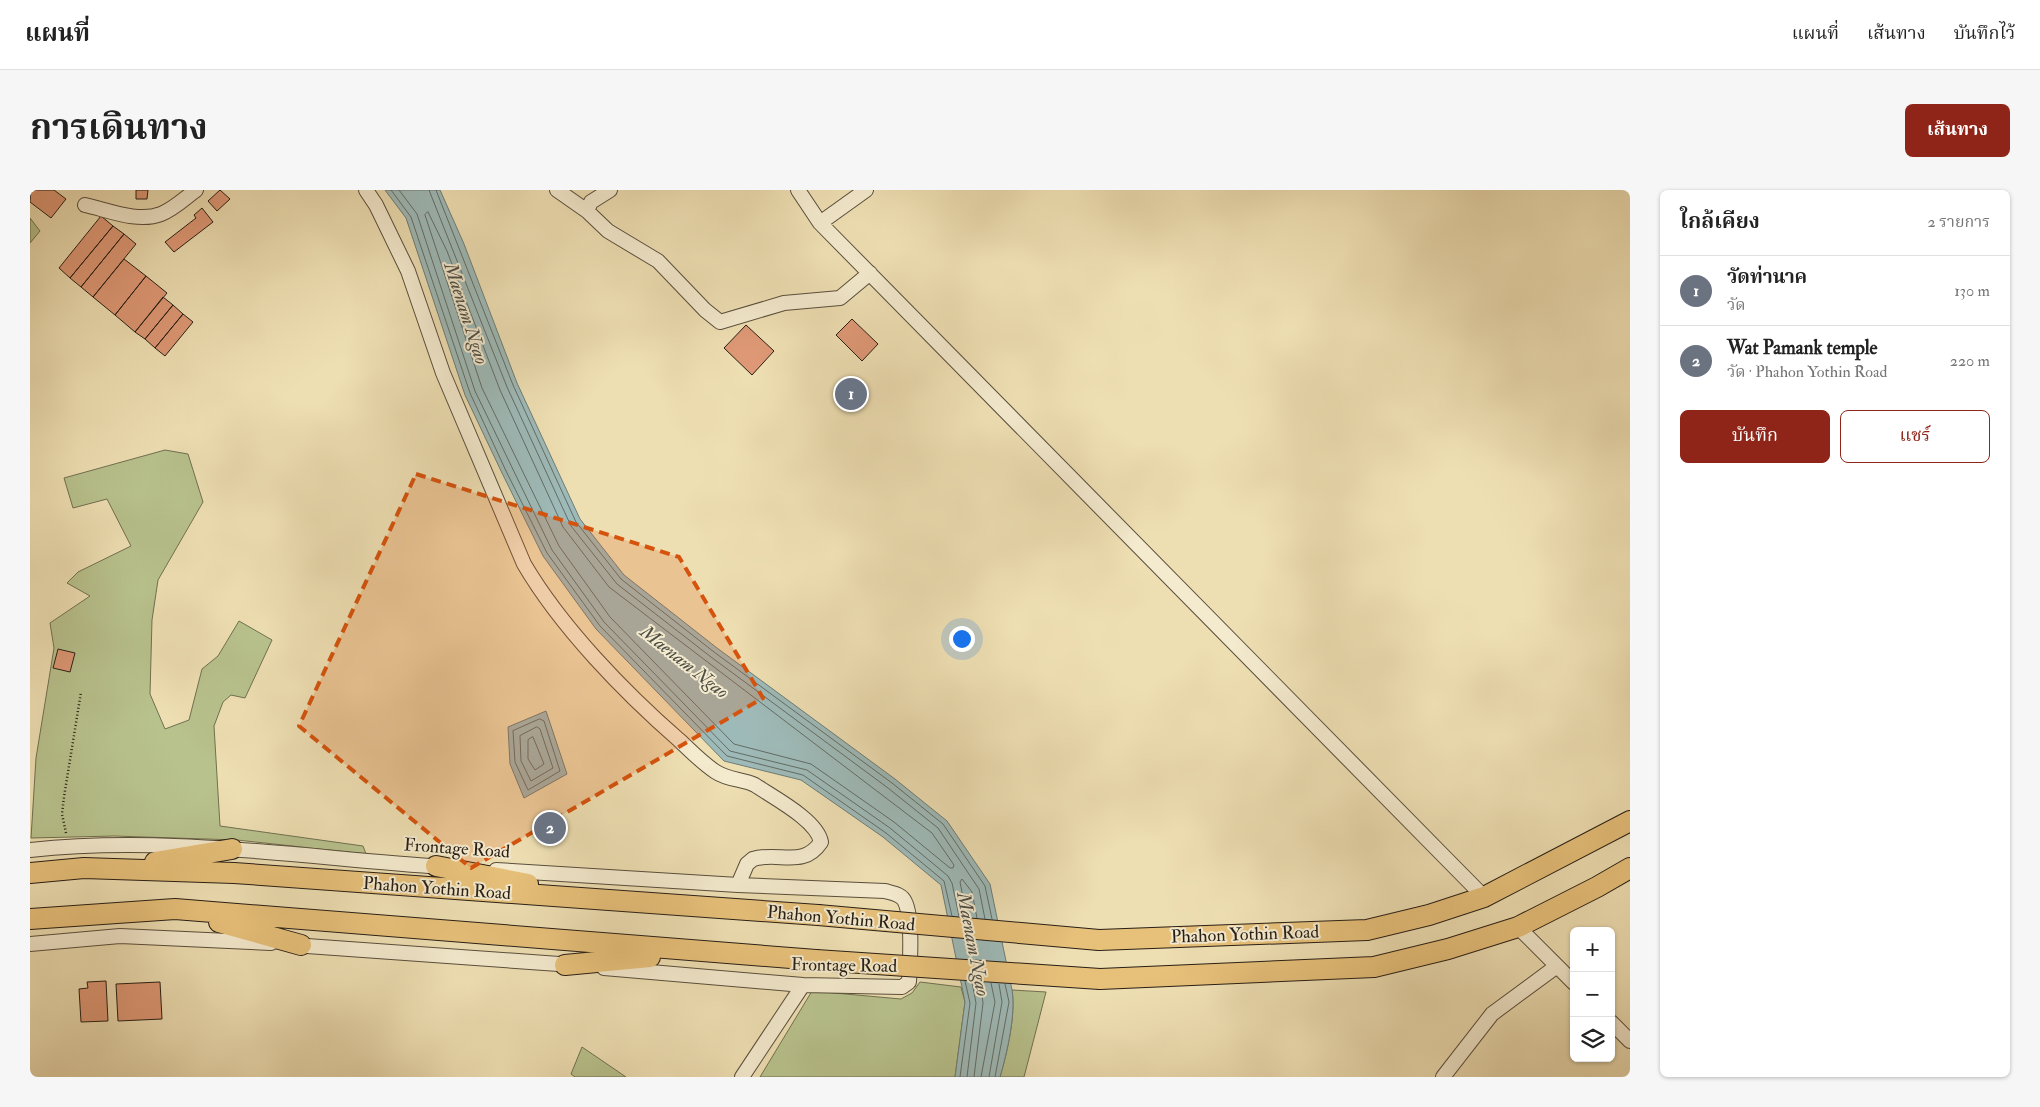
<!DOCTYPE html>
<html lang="th">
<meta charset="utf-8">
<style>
body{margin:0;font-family:"IM FELL Double Pica","Noto Serif Thai",serif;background:#f6f6f6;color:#222}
.controls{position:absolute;right:15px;bottom:15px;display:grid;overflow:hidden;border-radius:8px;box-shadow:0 1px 4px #0004}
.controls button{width:45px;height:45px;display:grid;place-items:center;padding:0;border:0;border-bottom:1px solid #e0e0e0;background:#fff;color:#222;font:25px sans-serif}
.you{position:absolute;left:931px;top:448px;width:18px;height:18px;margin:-12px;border:4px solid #fff;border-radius:50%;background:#1a73e8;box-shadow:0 0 0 8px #1a73e833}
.badge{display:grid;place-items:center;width:32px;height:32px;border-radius:50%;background:#8f2418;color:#fff;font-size:16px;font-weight:700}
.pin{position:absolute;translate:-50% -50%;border:2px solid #fff;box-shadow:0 1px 5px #0006}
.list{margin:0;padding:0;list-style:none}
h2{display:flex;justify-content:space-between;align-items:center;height:65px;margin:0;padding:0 20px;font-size:21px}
h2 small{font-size:16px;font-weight:400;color:#767676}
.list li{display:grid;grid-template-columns:32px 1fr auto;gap:15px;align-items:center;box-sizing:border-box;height:70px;padding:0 20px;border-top:1px solid #e0e0e0}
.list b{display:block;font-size:19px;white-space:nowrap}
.list p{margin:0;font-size:16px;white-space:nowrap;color:#767676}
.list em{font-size:16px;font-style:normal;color:#767676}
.actions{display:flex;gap:10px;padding:15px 20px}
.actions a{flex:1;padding:11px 0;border:1px solid #8f2418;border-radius:8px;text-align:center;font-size:18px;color:#8f2418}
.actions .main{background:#8f2418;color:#fff}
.icon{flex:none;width:28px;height:28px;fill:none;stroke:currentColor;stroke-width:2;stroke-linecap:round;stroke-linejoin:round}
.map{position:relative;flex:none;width:1600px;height:887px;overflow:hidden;border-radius:8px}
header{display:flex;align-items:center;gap:30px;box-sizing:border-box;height:70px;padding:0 25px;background:#fff;border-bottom:1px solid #e0e0e0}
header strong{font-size:24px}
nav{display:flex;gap:28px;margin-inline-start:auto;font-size:18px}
.intro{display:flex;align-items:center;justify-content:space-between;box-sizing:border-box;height:120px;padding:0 30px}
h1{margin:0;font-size:35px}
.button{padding:12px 22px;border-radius:8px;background:#8f2418;color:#fff;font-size:18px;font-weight:700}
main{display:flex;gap:30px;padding:0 30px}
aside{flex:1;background:#fff;border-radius:8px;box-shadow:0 1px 4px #0004}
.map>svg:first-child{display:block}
.green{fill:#b8c28d;stroke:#707051}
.water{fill:#9ebab8;stroke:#6e7c77}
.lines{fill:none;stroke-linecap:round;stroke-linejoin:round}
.shore{stroke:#626c66;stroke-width:1}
.building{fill:#de9875;stroke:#271e15}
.minor-casing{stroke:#594e3c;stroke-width:16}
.highway-casing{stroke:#271e15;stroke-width:22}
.path{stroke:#271e15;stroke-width:2.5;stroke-dasharray:1 2.5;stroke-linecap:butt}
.minor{stroke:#f4eace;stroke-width:14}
.highway{stroke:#e7c07a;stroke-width:20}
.highway-bridge-casing{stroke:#271e15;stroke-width:22;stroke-linecap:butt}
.highway-bridge{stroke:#e7c07a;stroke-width:20}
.marked{fill:#d5530d;fill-opacity:0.2;stroke:#d5530d;stroke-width:4;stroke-dasharray:10 6;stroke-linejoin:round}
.labels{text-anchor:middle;stroke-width:4;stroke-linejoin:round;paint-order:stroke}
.street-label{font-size:18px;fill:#271e15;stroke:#f4eace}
.water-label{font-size:19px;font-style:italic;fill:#4b4d46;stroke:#f4eace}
</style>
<header>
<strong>แผนที่</strong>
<nav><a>แผนที่</a><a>เส้นทาง</a><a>บันทึกไว้</a></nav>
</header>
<div class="intro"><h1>การเดินทาง</h1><a class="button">เส้นทาง</a></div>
<main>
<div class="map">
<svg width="1600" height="887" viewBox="0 0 1600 887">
<rect width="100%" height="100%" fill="#eedfb3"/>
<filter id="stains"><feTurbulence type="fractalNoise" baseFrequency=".004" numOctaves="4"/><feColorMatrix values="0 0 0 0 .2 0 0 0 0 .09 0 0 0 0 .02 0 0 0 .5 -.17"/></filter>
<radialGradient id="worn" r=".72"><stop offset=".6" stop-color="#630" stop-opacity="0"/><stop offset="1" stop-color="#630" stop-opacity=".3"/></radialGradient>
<path class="green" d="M0,28L10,41L0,53Z
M135,260L158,264L173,312L128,390L122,430L120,504L135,539L159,530L172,479L188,466L209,431L242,450L215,508L201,505L193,512L184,536L190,636L333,656L336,664L207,650L84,646L1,648L6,568L24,458L20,433L60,406L37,393L48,382L101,356L77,309L43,318L34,288Z
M890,792L931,797L935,812L925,887H730L782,801L871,809L882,803Z
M982,800L1016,802L994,887H970C977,863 986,825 982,800Z
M552,857L596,887H545L541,884Z"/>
<path class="water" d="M355,0H410L434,54L487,193L550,329L594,385L687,458L865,589L917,631L960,694L982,800C986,824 977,863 970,887H925L935,812L911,695L853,647L771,590L694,571L566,439L513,366L472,283L435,205L376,28Z
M516,521L537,584L494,608L480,574L478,537Z"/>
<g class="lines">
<path class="shore" d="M361,0L381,27L440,203L476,281L517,363L570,436L697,566L773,585L856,643L914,691L922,726
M369,0L387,24L445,201L522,360L574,432L700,561L777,580L860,638L918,686L922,693L929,726
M399,0L477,197L541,336L587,394L681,467L858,598L908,638L949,699L955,729
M406,0L483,195L546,332L591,389L684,462L862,593L913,634L955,696L962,729
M398,22L417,61L470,200L533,337L579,397L902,643L924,675L923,678H920L864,632L781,574L704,554L580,427L529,356L452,198L395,25Z
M510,529L514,531L530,581L498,600L485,572L483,541Z
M507,537L510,539L523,578L501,591L491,571L490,546Z
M503,547L514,574L505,580L498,569V550Z
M937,727L930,692L932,689L942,702L947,728
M930,887L940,813L935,791
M937,887L946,813L942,792
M944,887L953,813L950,792
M951,887L965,812L961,793
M959,887L972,812L969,794
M965,887L979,812L975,794"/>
</g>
<path class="building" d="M1,0H24L36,9L21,28L0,12Z
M106,0H118L117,9H106Z
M190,0L200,9L187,21L178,11Z
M172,18L183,32L144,62L135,52L166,28L164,25Z
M71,26L83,36L40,88L29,78Z
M83,36L94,44L51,97L40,88Z
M94,44L106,54L63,107L51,97Z
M94,69L116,86L85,125L63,107Z
M116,86L137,103L105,142L85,125Z
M133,107L143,115L115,149L105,142Z
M143,115L153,124L125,158L115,149Z
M153,124L163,132L135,166L125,158Z
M822,129L848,154L832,171L806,145Z
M716,135L744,161L722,185L694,158Z
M28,459L45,463L40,482L23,478Z
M76,791L78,831L51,832L49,799L58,798L57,792Z
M130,792L132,829L88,831L86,794Z"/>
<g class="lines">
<defs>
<path id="minor" d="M336,0L346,15L378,81L413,183L494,374C531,437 594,502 649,550C661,561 672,573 686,582C698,590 713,589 725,595C744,608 787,630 791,652C773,679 749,661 723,669L717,674L708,695
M527,0L557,21L578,41L628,71L675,120L690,132L754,113L810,108L840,83
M768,0L790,33L1454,707
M55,15C78,20 108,33 131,24C144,19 155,8 166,0
M557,21L561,12L580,0
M790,33L836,0
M0,660C139,645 276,668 414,677
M466,680L708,695L855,701C862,703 872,704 875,712C883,728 880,773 879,792L872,797L773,795L574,778
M1488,737L1544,793
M0,754L90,746L241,753
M263,755L543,775
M1581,832L1600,851
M712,887L773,795
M1413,887L1462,824L1527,776"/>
<path id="highway" d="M125,672L202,659
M406,676L498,694
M0,683L54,678L204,683L788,725
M0,729L145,719L786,770
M189,732L271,755
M1069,750L1337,740L1399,725L1454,707L1600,631
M535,775L620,767
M1070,789L1344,777L1418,759L1488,737L1567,697L1600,678"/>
</defs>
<use href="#minor" class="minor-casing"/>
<use href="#highway" class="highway-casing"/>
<path class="path" d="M36,643L32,624L34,607L51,502"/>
<use href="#minor" class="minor"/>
<use href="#highway" class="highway"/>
<defs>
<path id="highway-bridge" d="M788,725L1069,750
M786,770L1070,789"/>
</defs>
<use href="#highway-bridge" class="highway-bridge-casing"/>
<use href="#highway-bridge" class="highway-bridge"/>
</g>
<path class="marked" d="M386,284L649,367L733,508L441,678L269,536Z"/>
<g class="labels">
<g class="street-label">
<text transform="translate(427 658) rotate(4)" y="6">Frontage Road</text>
<text transform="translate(407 698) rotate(4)" y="6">Phahon Yothin Road</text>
<text transform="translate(811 728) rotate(5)" y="6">Phahon Yothin Road</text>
<text transform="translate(1215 744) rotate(-2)" y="6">Phahon Yothin Road</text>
<text transform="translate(814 775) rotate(1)" y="6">Frontage Road</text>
</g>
<g class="water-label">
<text transform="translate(437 123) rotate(72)" y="7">Maenam Ngao</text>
<text transform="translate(655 471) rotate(38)" y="7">Maenam Ngao</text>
<text transform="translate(944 754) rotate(79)" y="7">Maenam Ngao</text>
</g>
</g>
<rect width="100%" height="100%" filter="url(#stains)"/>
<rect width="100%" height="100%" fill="url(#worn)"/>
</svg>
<div class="controls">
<button>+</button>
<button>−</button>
<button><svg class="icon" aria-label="layers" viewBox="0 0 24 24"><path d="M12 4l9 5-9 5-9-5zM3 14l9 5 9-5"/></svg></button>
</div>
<div class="you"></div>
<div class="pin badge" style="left:821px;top:204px;background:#6b7280">1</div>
<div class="pin badge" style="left:520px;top:638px;background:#6b7280">2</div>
</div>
<aside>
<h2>ใกล้เคียง<small>2 รายการ</small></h2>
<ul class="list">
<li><span class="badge" style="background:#6b7280">1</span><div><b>วัดท่านาค</b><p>วัด</p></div><em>130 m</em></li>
<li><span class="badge" style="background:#6b7280">2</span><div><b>Wat Pamank temple</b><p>วัด · Phahon Yothin Road</p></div><em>220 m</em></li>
</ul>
<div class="actions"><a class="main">บันทึก</a><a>แชร์</a></div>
</aside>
</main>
